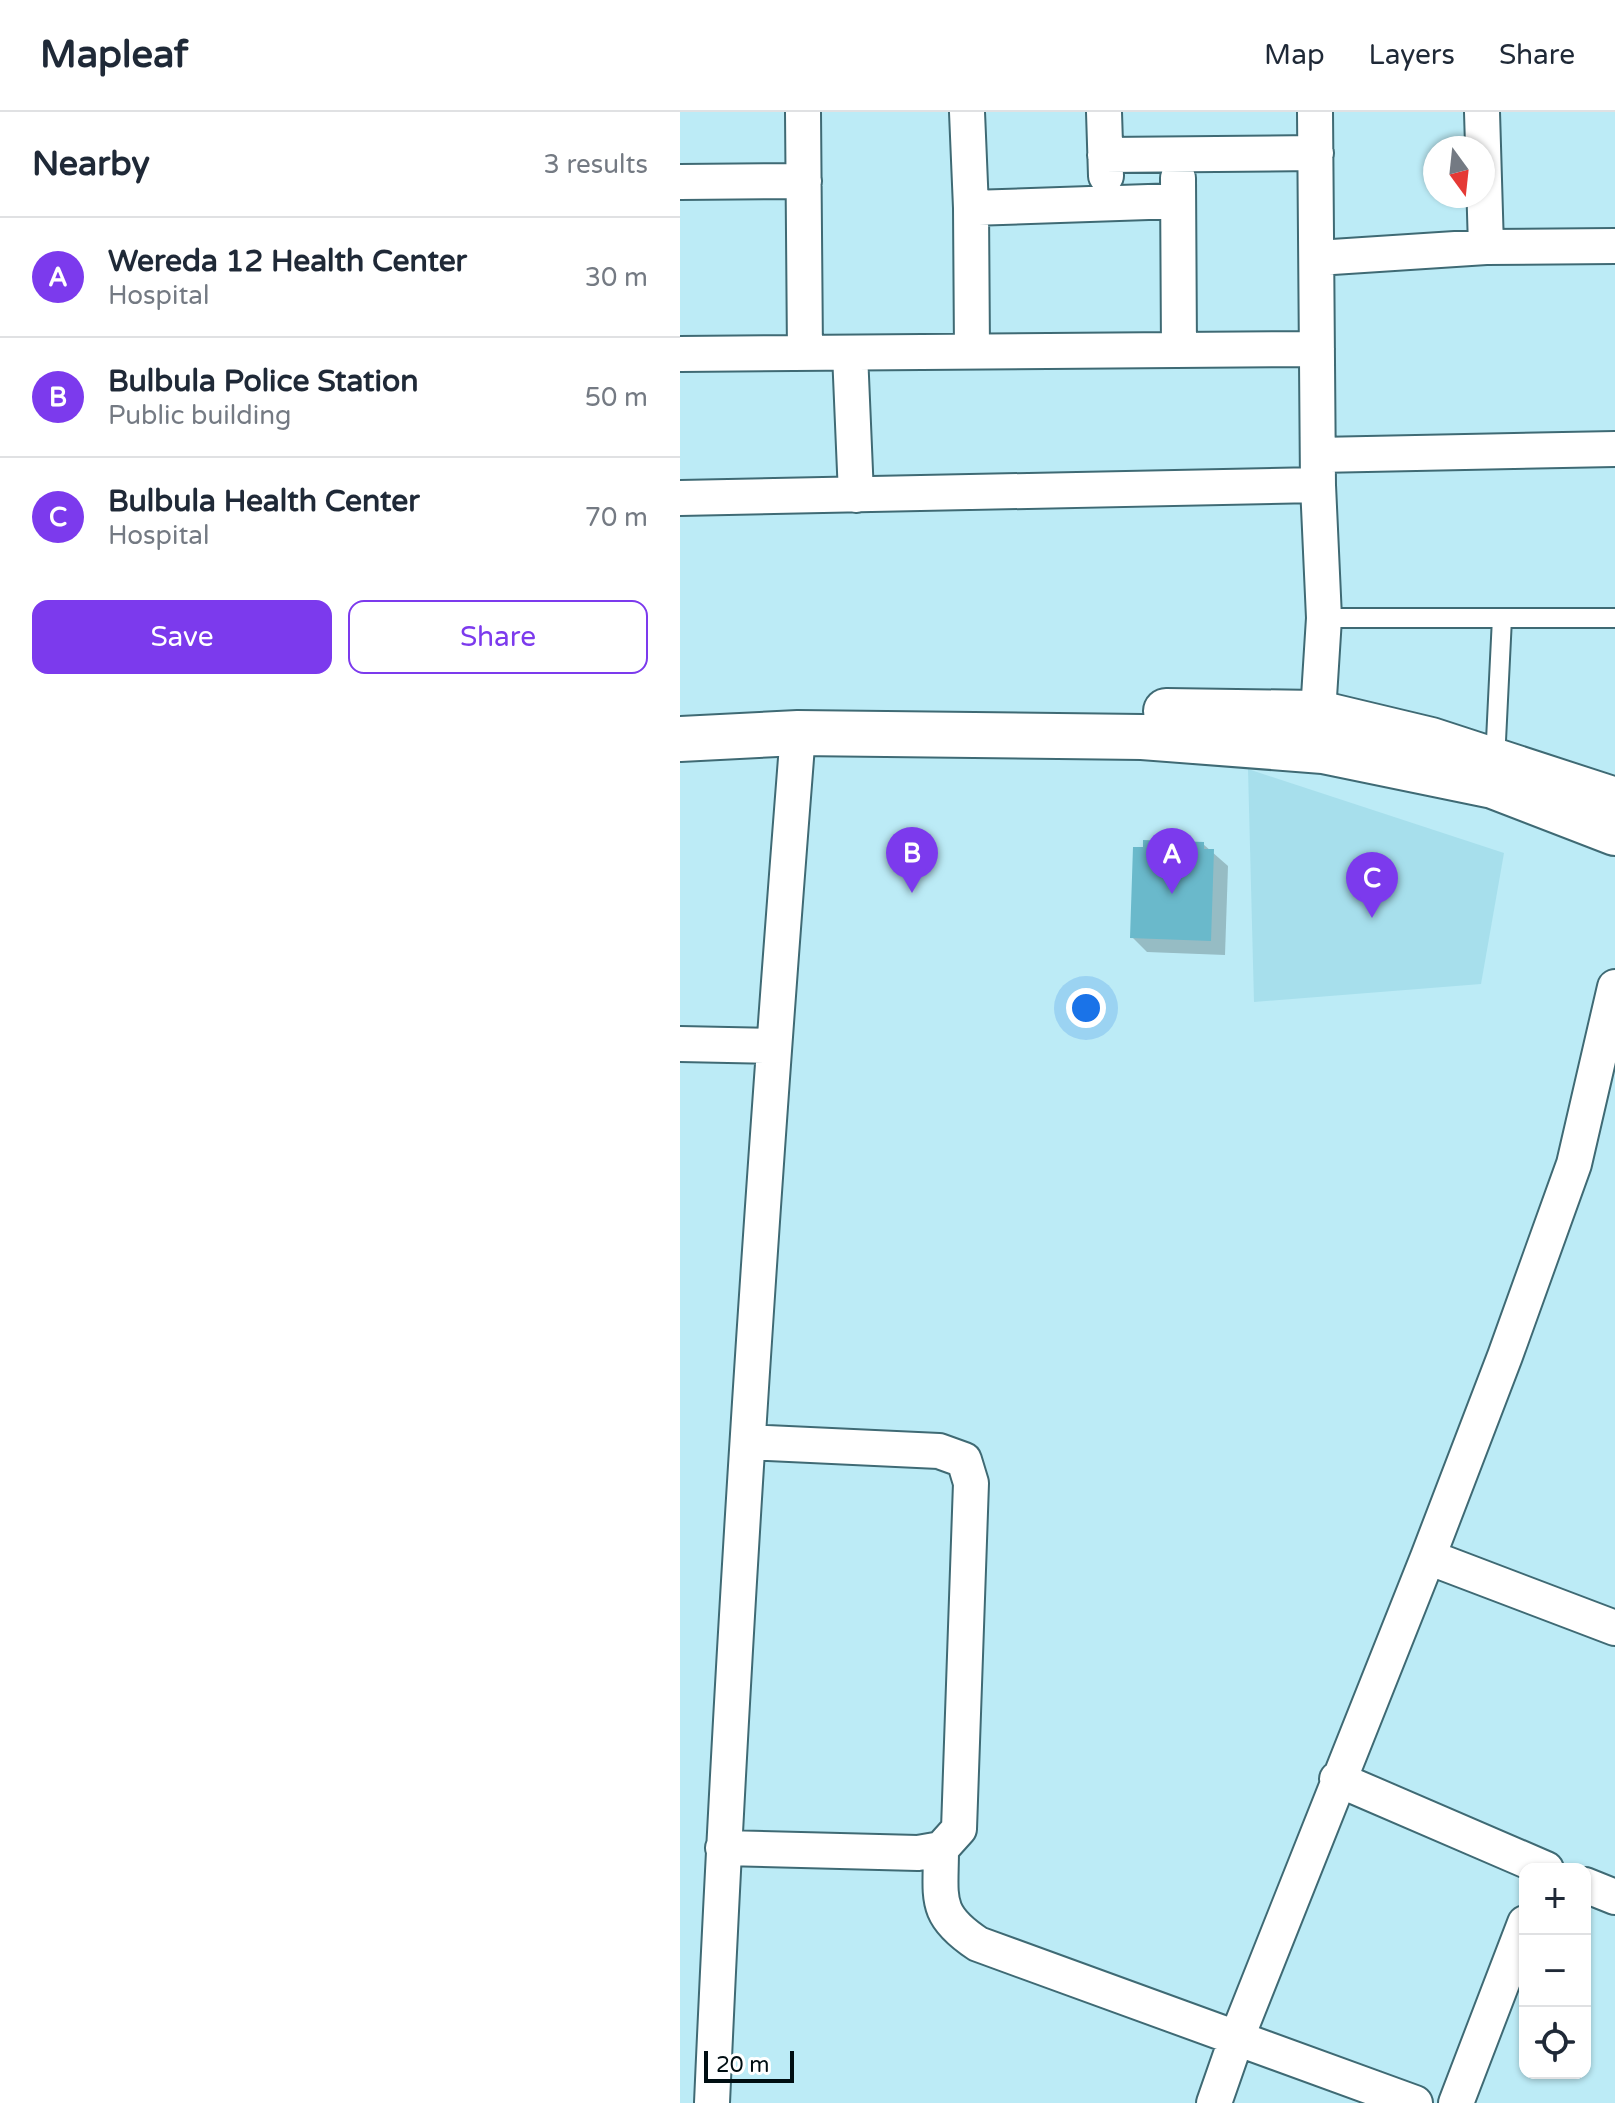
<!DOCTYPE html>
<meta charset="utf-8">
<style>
body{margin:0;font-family:"Varela Round",sans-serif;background:#f6f6f7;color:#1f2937}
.controls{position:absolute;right:24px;bottom:24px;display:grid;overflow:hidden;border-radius:16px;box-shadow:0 2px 6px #0004}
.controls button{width:72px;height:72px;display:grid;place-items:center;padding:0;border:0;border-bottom:2px solid #e0e1e3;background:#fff;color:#1f2937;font:40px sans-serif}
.compass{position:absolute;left:743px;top:24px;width:72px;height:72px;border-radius:50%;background:#fff;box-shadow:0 2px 6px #0004;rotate:165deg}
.scale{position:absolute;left:24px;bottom:20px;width:90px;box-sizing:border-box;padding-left:8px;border:4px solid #000e12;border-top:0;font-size:22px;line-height:28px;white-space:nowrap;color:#000e12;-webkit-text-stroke:6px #fff;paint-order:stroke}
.you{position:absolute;left:406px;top:896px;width:28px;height:28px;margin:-20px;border:6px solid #fff;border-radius:50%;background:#1a73e8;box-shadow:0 0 0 12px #1a73e833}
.badge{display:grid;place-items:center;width:52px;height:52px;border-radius:50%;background:#7c3aed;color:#fff;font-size:26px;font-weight:700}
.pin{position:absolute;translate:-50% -66px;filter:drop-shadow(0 2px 4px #0008)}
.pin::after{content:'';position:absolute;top:42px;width:28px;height:24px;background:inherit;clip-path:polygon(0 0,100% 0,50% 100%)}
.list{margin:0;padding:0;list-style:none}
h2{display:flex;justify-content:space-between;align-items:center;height:104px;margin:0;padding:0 32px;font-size:34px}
h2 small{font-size:26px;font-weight:400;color:#747a83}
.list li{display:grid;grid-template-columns:52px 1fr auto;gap:24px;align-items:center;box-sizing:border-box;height:120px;padding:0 32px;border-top:2px solid #e0e1e3}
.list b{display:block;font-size:30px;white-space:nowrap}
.list p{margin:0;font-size:26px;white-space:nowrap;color:#747a83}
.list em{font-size:26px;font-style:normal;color:#747a83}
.actions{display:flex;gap:16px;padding:24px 32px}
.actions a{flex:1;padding:18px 0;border:2px solid #7c3aed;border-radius:16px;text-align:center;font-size:28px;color:#7c3aed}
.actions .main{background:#7c3aed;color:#fff}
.icon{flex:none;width:44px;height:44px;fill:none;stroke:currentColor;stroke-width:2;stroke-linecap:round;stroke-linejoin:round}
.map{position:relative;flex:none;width:935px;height:1991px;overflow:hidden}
header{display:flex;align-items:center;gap:48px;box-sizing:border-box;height:112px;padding:0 40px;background:#fff;border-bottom:2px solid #e0e1e3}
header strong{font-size:38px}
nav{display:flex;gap:44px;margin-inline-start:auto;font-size:28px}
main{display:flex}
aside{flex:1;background:#fff}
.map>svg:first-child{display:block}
.built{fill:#a7dfec}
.shadow{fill:#0003}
.building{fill:#6ab9cb}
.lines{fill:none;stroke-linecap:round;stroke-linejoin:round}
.service-casing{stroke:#3f6a74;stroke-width:22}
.minor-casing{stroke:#3f6a74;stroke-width:38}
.tertiary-casing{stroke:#3f6a74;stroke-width:48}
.service{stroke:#fff;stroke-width:18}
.minor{stroke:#fff;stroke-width:34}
.tertiary{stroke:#fff;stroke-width:44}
</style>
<header>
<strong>Mapleaf</strong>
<nav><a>Map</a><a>Layers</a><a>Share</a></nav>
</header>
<main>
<aside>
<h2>Nearby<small>3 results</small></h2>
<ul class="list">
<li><span class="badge">A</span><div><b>Wereda 12 Health Center</b><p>Hospital</p></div><em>30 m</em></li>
<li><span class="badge">B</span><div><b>Bulbula Police Station</b><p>Public building</p></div><em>50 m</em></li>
<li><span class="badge">C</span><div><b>Bulbula Health Center</b><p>Hospital</p></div><em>70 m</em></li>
</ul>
<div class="actions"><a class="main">Save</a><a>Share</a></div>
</aside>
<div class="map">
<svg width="935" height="1991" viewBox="0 0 935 1991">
<rect width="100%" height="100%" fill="#bcebf6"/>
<path class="built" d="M568,657L824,741L801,872L574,890Z"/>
<path class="shadow" d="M523,732L548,754L545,843L467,840L452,825L465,737Z"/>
<path class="building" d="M463,728L524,730V737H534L531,829L450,826L453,735H463Z"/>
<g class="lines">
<defs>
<path id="service" d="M644,506H935
M815,649L822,506"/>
<path id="minor" d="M123,0L125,241
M287,0L291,96L292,239
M424,0L426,64
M635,0L638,373L644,506L638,601
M802,0L806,135
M425,43L636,41
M498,66L499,238
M0,70L124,69
M291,96L498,89
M637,146L806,135L935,134
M170,241L176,383
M0,242L637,237
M638,343L935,337
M0,386L638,373
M0,932L93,934
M748,1445L935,1516
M657,1667L866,1757
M43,1736L238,1741L261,1737L279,1717L291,1371L284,1348L259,1339L68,1330
M261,1737C261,1787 253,1802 298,1832L735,1991
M905,1773L935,1785
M32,1991C52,1534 82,1077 118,621
M534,1991L557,1925L748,1445L825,1244L894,1052L935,875
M776,1991L845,1811"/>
<path id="tertiary" d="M486,599L638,601L751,628L935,688
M0,627L118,621L462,625L643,639L813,674L935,721"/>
</defs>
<use href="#service" class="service-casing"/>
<use href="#minor" class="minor-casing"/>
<use href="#tertiary" class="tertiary-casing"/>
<use href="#service" class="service"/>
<use href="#minor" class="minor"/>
<use href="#tertiary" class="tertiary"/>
</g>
</svg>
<div class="controls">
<button>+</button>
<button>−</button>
<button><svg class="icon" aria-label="locate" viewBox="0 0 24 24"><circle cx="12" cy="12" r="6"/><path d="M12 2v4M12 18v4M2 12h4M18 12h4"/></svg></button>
</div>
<svg class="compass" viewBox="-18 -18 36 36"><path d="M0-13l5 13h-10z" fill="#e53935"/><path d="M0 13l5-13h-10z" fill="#747a83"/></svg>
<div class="scale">20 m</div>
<div class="you"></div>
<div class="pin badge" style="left:492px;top:782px">A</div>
<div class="pin badge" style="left:232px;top:781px">B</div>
<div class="pin badge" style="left:692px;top:806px">C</div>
</div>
</main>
